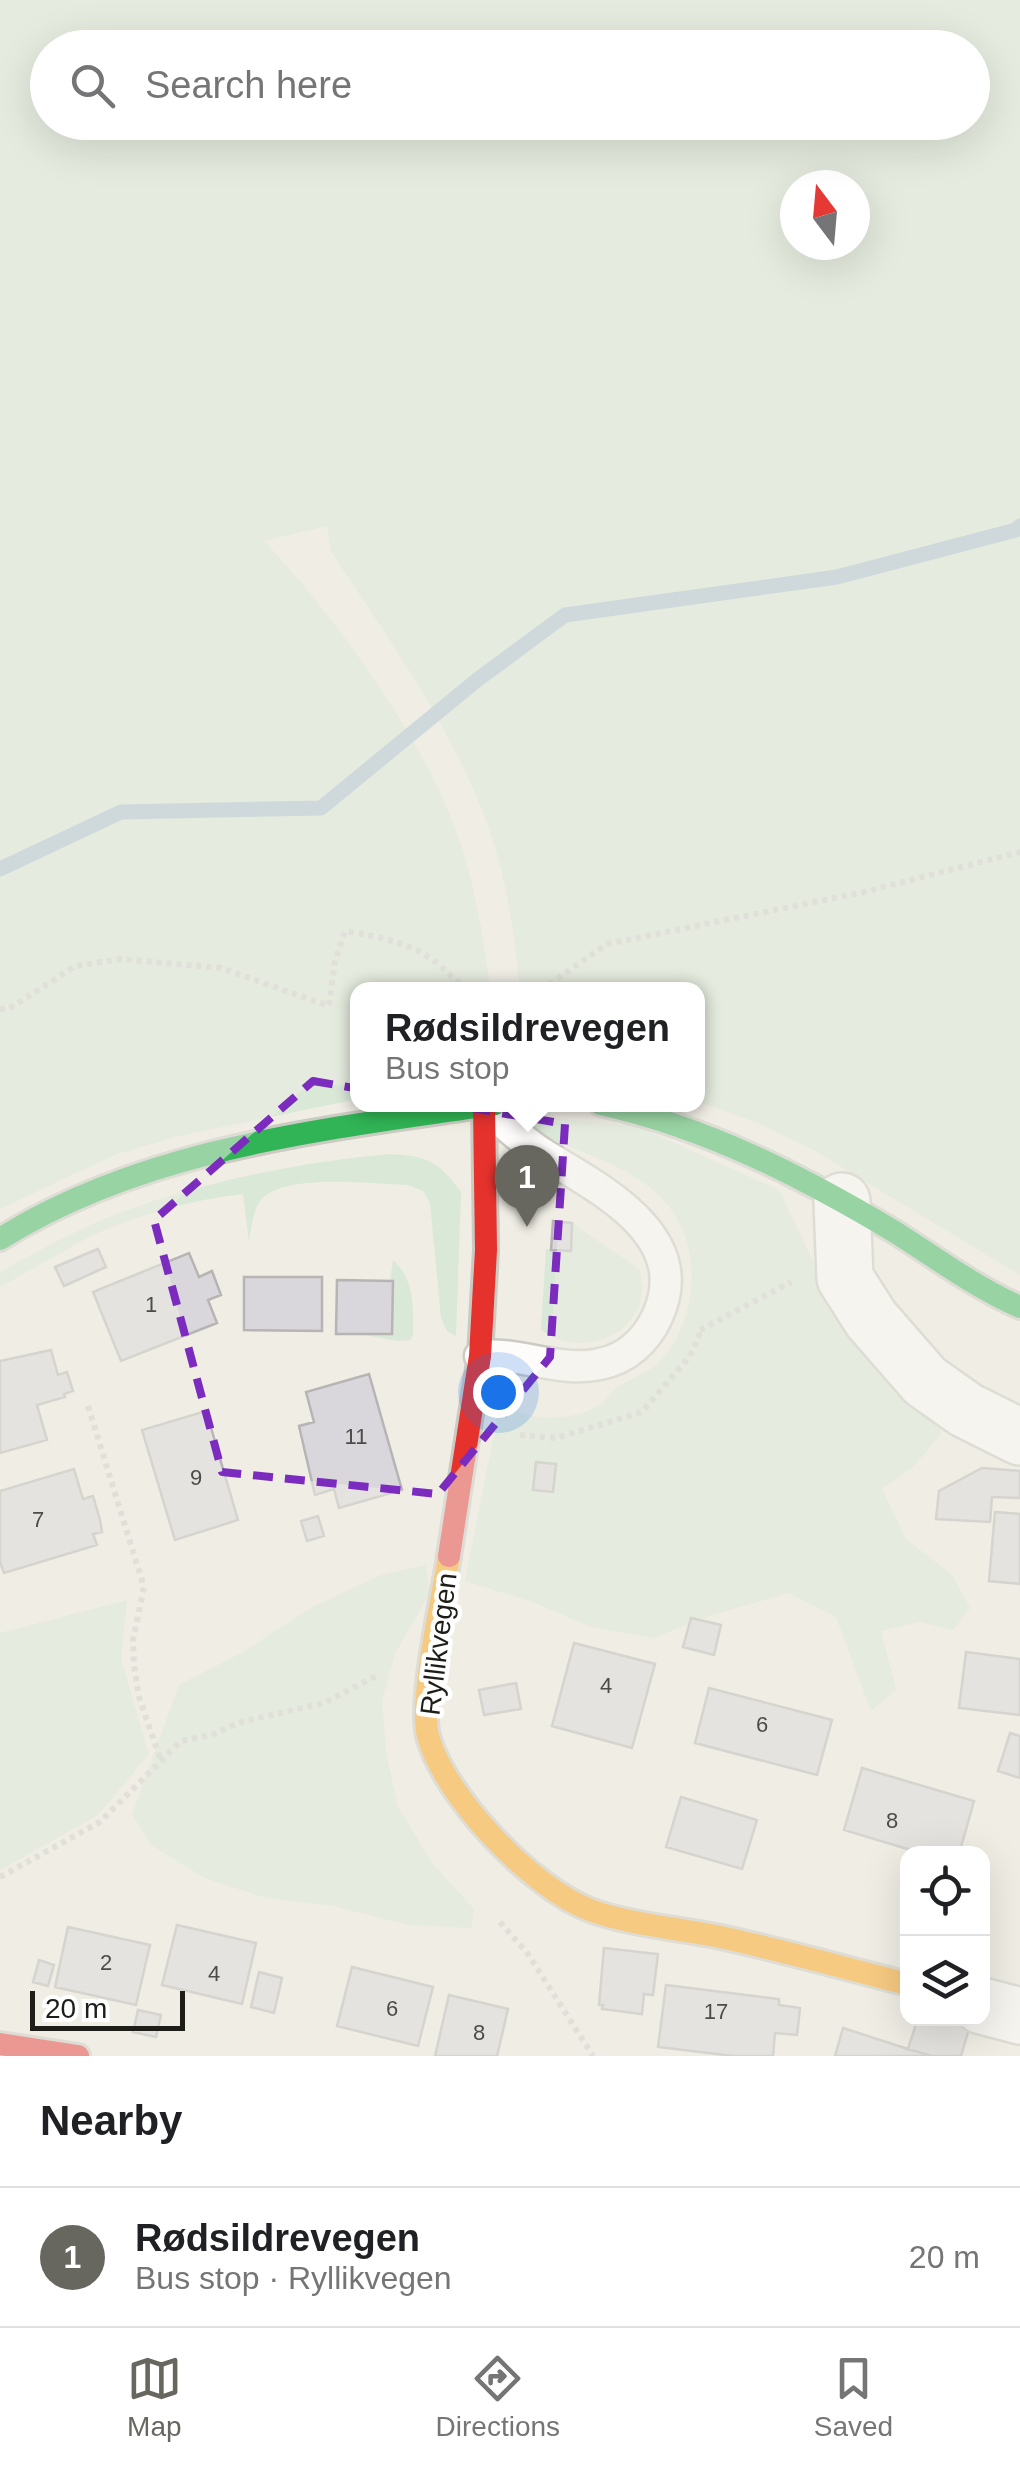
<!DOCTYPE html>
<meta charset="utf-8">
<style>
body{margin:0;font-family:Arial,sans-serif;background:#f6f6f6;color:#202124}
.controls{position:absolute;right:30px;bottom:30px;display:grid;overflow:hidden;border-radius:20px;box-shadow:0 10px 40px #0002}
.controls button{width:90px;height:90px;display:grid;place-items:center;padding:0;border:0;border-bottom:2px solid #e0e0e0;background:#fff;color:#202124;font:50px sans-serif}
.compass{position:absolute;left:780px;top:170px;width:90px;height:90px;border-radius:50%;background:#fff;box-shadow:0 10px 40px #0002;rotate:344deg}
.scale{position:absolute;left:30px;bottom:25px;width:155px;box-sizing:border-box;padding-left:10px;border:5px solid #1e1d17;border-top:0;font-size:28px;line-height:35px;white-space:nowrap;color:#1e1d17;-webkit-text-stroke:8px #fff;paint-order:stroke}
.you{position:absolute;left:498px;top:1392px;width:35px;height:35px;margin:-25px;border:8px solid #fff;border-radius:50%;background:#1a73e8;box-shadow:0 0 0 15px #1a73e833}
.badge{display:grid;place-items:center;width:65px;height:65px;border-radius:50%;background:#67665f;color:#fff;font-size:32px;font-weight:700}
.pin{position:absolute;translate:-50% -82px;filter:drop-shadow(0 2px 5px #0008)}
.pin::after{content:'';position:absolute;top:52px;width:35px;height:30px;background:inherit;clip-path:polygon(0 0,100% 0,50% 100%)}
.popup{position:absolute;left:350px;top:982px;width:355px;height:130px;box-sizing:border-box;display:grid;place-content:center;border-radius:20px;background:#fff;filter:drop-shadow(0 2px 8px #0005);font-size:32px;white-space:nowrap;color:#757577}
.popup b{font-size:38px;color:#202124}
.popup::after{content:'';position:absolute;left:50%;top:100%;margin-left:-20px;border:20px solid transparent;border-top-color:#fff}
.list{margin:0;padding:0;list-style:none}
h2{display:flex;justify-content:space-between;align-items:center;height:130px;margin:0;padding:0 40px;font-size:42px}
h2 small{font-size:32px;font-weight:400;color:#757577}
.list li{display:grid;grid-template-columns:65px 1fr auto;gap:30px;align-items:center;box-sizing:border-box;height:140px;padding:0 40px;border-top:2px solid #e0e0e0}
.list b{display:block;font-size:38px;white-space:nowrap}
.list p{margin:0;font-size:32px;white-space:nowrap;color:#757577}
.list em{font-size:32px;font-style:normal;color:#757577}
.icon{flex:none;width:55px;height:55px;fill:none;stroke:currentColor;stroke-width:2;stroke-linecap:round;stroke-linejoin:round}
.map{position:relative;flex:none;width:1020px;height:2056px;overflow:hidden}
.search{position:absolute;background:#fff;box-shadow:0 10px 40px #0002;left:30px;right:30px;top:30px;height:110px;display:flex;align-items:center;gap:25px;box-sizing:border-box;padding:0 35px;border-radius:55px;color:#757577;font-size:38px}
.sheet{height:270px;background:#fff}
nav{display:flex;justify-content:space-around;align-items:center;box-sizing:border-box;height:140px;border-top:2px solid #e0e0e0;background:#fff;font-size:28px;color:#757577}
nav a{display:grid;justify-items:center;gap:5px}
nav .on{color:#67665f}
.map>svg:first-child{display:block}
.green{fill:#dae8d8;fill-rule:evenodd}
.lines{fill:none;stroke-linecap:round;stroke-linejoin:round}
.stream{stroke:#a8c1d2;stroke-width:15}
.building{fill:#d9d7db;stroke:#b6b5b3;stroke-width:2.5}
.lane-casing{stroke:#cbcac3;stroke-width:35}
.street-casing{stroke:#cbcac3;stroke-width:60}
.fast-casing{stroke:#cbcac3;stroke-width:28}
.slow-casing{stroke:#cbcac3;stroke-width:28}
.jam-casing{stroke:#cbcac3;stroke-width:28}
.path{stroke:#d0cfcc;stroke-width:6;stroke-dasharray:5 5;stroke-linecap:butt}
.lane{stroke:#fdfcfb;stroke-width:30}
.street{stroke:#fdfcfb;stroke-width:55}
.fast{stroke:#30b455;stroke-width:22}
.slow{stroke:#ff9f0a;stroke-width:22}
.jam{stroke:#e5322d;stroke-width:22}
.marked{fill:none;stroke:#7b2cbf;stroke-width:8;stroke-dasharray:20 12;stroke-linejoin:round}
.labels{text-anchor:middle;stroke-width:9;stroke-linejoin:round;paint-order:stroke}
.number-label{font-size:22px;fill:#4d4c48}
.street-label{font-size:28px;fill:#1e1d17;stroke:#fff}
</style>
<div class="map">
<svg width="1020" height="2056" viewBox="0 0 1020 2056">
<rect width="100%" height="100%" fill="#efede4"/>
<path class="green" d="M0,0H1020V1275L810,1148L755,1122L697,1101V990L520,989C514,929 505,867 482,810C445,718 386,634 331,552L327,526L264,541C332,613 415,727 451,818C473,873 483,932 490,989L357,990V1099L179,1136L114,1155L0,1209ZM48,48H972V122H48ZM795,185H855V245H795Z
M547,1118L637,1126L779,1190L835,1307L878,1369L908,1398L941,1418V1434L913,1467L882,1489L906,1539L952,1575L970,1608L953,1630L919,1622L881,1631L896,1690L871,1711L836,1617L788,1593L712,1615L653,1638L591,1627L533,1602L465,1581L501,1399C509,1404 518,1413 527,1415C549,1420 582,1418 601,1404C607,1400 610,1392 616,1388C629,1379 644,1375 656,1365C698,1327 704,1248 667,1204C637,1168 583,1153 541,1135L533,1128L536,1120Z
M390,1154C428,1156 439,1162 461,1192L456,1336L447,1331L441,1318L430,1203L423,1191L408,1185C373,1184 293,1174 265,1196C253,1205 252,1226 249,1241L243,1194C192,1199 113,1221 69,1248C46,1261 24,1274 0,1287V1273L12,1265C48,1246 84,1226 122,1212C206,1181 301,1162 390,1154Z
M572,1223L639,1269C658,1327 586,1364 541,1330L546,1249L570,1250Z
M393,1260C415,1280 413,1307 413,1335L410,1340L397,1341L360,1334H392L393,1281H390Z
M426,1565L429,1595L395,1653L382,1701L386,1753L398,1807L432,1863L474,1909L471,1928L409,1925L334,1906L266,1898L205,1878L151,1845L132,1814L179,1685L243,1652L312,1607L381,1575Z
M127,1600L121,1659L149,1754L98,1815L0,1870V1633Z"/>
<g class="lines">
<path class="stream" d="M0,869L121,812L321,808L477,680L565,615L837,577L1016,530L1020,526"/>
</g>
<path class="building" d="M553,1221L572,1223L571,1251L551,1250Z
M98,1249L106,1267L64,1286L55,1267Z
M189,1253L199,1277L212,1271L221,1295L208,1300L217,1323L121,1361L93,1292Z
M244,1277H322V1331L244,1330Z
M337,1280L393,1281L392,1334H336Z
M51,1350L58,1375L67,1372L73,1391L64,1394L65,1397L37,1405L47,1440L0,1453V1361Z
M369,1374L402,1490L339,1508L334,1489L315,1495L299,1426L314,1422L306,1392Z
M206,1411L238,1520L175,1540L142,1430Z
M536,1462L556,1464L553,1492L533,1490Z
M982,1468L1020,1471V1498L992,1497L990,1522L936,1519L939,1491Z
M74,1469L83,1499L93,1496L100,1520L102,1532L93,1534L97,1545L4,1573L0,1562V1491Z
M995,1512L1020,1514V1584L989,1581Z
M318,1516L324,1536L307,1541L301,1521Z
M691,1618L721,1625L714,1655L683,1647Z
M574,1643L655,1664L632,1748L552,1726Z
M966,1652L1020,1659V1715L959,1708Z
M516,1683L521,1709L484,1715L479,1690Z
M709,1688L832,1720L817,1775L695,1743Z
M1010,1733L1020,1736V1778L998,1771Z
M862,1768L974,1801L959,1854H924L844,1830Z
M681,1797L757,1820L742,1869L666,1847Z
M177,1925L256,1943L242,2004L162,1985Z
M68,1927L150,1945L136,2005L55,1987Z
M604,1948L658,1954L653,1995L644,1994L642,2014L602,2009L603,2005H599Z
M39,1960L54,1965L48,1986L33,1982Z
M352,1967L433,1987L418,2046L337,2026Z
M259,1972L282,1978L274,2013L251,2007Z
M666,1985L779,1999V2005L800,2008L797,2035L775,2033L773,2056H733L658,2047Z
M449,1995L508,2009L497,2056H435Z
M138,2010L161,2015L156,2037L133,2032Z
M918,2018H959L971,2022L961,2056H932L908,2049Z
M843,2028L908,2049L932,2056H835Z"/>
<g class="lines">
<defs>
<path id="lane" d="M480,1356C520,1352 561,1373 600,1364C626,1359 646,1341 657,1317C695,1235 599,1189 543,1154C522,1141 503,1122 484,1106"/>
<path id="street" d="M842,1201L845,1278L871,1319L925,1381L966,1410L1020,1437
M982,2006L1020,2016"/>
<path id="fast" d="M601,1104C708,1128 801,1176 895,1232C936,1258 975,1287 1020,1307
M0,1239C146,1147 329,1129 495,1104"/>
<path id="slow" d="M449,1556C443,1596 419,1701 428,1736C444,1796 532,1888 590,1910C623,1923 680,1929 716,1936C781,1950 844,1968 908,1984"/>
<path id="jam" d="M449,1556L480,1356L486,1250L484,1106
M0,2044L78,2056"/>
</defs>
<use href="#lane" class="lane-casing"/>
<use href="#street" class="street-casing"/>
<use href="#fast" class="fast-casing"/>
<use href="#slow" class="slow-casing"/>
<use href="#jam" class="jam-casing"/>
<path class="path" d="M541,990L607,944L864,892L1020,852
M0,1009H9L75,966L121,959L221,968L329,1006L335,961L345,931C379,937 411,942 438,964C450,974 457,983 471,990
M700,1330L791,1282
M88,1406L144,1587L133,1640L134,1666L139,1697L161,1761
M520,1435L556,1438L642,1412L690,1356L702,1329
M0,1877L100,1822L181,1741L211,1735L241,1722L324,1703L378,1675
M500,1922L528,1954L593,2056"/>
<use href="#lane" class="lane"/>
<use href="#street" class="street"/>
<use href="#fast" class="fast"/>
<use href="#slow" class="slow"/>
<use href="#jam" class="jam"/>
</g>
<path d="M0 0H1020V2056H0ZM313,1081L565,1124L550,1357L438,1494L222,1472L154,1220Z" fill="#efede4" fill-opacity=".55" fill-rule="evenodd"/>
<path class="marked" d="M313,1081L565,1124L550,1357L438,1494L222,1472L154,1220Z"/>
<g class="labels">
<g class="number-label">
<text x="151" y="1312">1</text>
<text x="356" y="1444">11</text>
<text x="196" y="1485">9</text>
<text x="38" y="1527">7</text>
<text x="606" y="1693">4</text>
<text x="762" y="1732">6</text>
<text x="892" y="1828">8</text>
<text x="106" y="1970">2</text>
<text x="214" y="1981">4</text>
<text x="392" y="2016">6</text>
<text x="716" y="2019">17</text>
<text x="479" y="2040">8</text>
</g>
<g class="street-label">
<text transform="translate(438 1644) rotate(-83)" y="10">Ryllikvegen</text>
</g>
</g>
</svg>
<div class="controls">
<button><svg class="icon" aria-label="locate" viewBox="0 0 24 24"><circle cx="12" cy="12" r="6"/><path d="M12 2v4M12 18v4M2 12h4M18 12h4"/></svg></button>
<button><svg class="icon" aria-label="layers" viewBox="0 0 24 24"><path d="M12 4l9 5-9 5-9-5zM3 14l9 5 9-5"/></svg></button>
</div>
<svg class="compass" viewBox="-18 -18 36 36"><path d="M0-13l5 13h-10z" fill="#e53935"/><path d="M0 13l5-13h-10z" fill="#757577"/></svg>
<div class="scale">20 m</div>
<div class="you"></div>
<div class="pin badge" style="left:527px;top:1227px">1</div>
<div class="popup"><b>Rødsildrevegen</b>Bus stop</div>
<div class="search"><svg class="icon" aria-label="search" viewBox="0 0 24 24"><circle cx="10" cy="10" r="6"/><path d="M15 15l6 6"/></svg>Search here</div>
</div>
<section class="sheet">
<h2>Nearby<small></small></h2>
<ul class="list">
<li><span class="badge">1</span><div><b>Rødsildrevegen</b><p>Bus stop · Ryllikvegen</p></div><em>20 m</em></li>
</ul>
</section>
<nav>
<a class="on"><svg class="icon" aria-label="map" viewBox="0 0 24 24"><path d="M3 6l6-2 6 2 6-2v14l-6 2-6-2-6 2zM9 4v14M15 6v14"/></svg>Map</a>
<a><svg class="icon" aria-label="directions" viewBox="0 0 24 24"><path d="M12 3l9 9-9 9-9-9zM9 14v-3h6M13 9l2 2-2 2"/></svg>Directions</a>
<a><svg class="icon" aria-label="saved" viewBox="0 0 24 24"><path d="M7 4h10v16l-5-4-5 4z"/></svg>Saved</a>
</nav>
